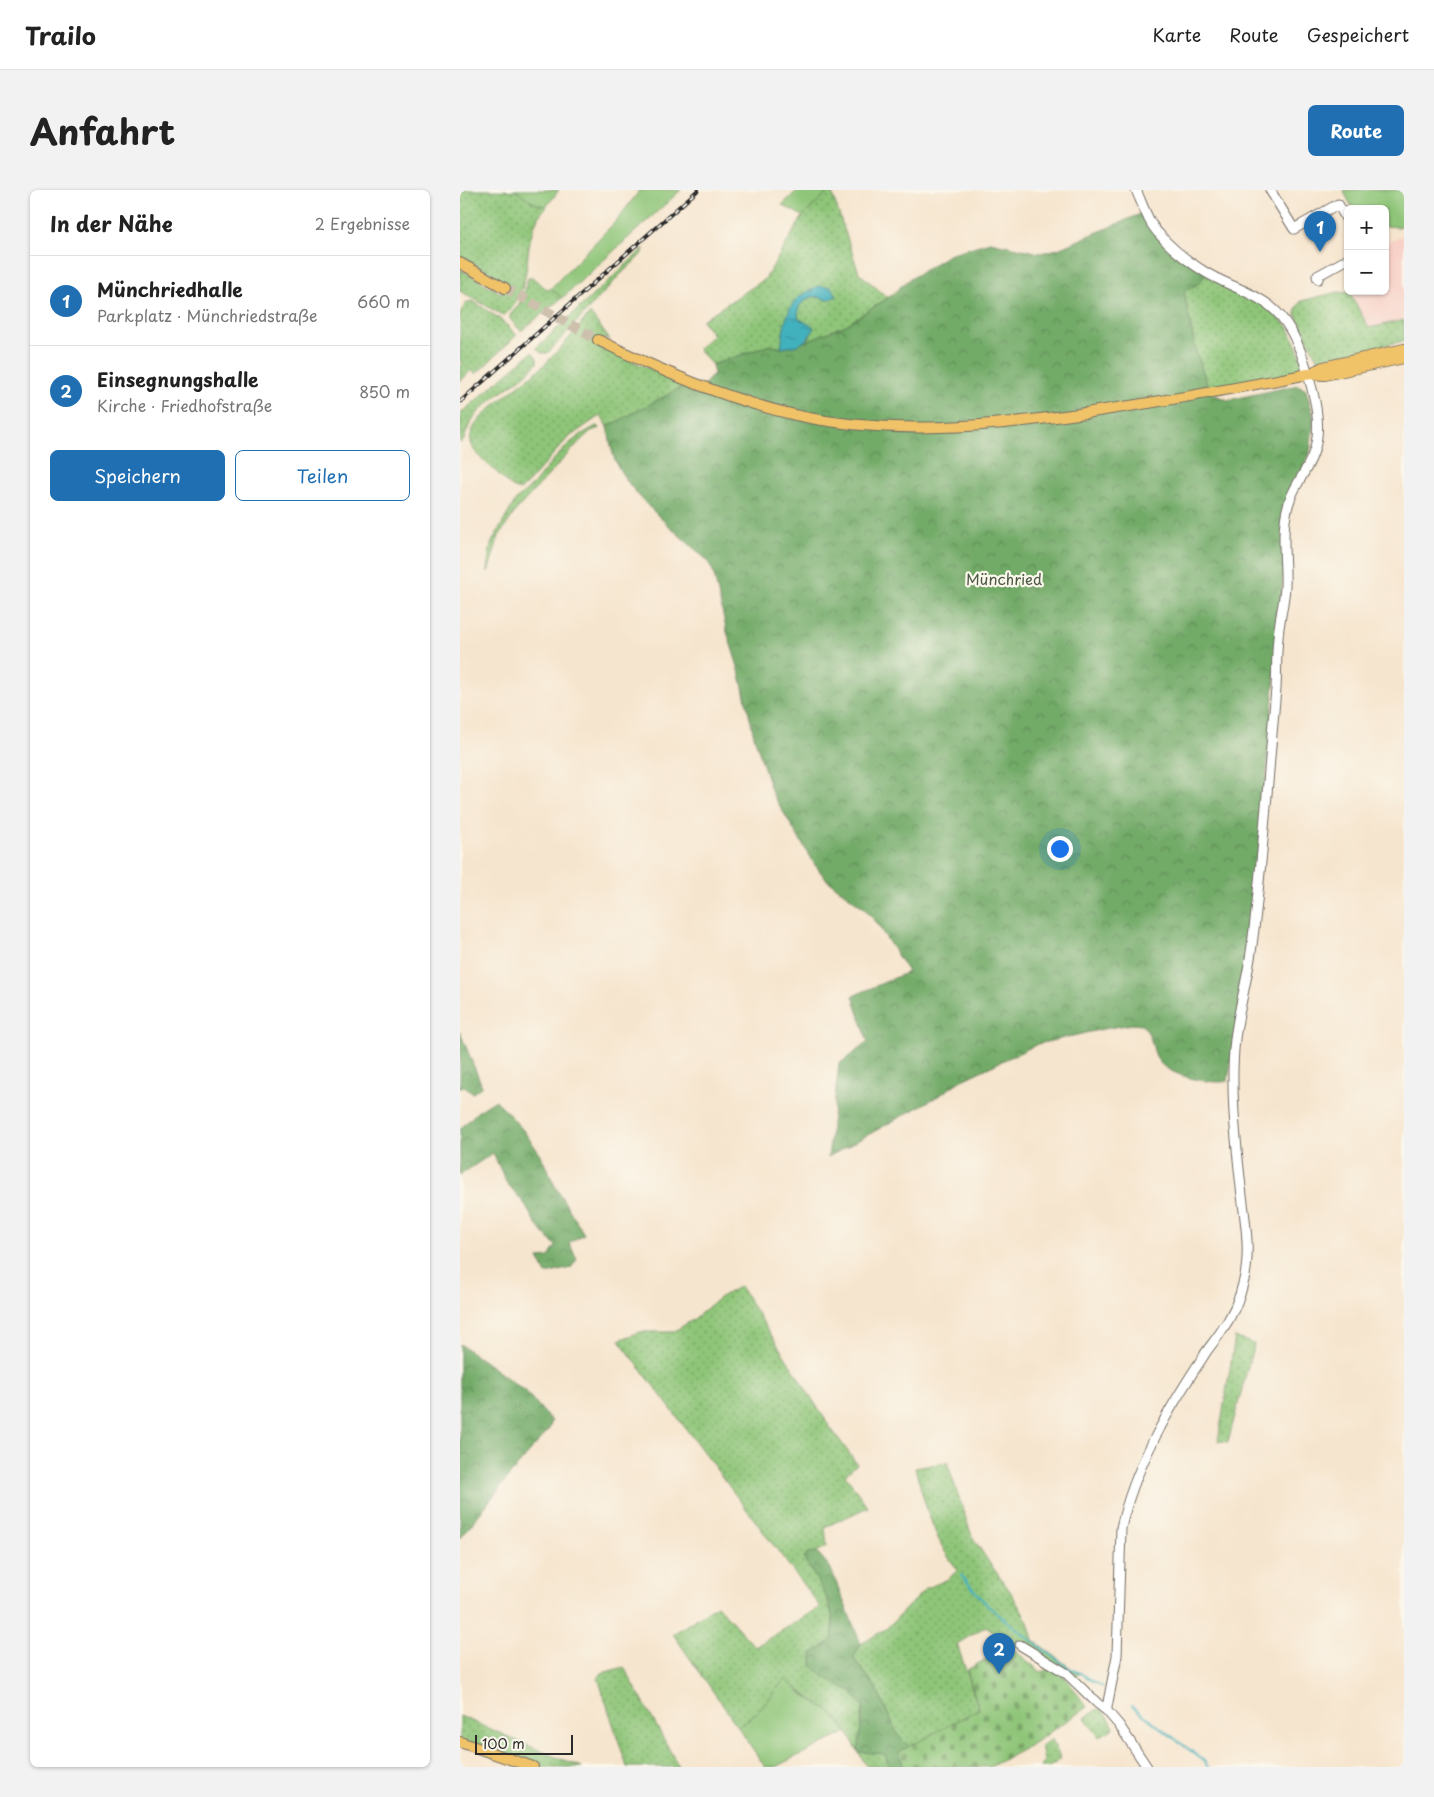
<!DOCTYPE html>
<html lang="de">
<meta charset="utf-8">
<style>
body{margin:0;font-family:"Playpen Sans",sans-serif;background:#f2f2f2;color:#222}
.controls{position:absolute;right:15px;top:15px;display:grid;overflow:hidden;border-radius:8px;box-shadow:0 1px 4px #0004}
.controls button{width:45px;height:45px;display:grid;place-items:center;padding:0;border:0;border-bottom:1px solid #e0e0e0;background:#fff;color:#222;font:25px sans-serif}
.scale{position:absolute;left:15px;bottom:12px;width:98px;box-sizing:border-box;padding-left:5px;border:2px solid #2b2b2b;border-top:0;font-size:14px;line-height:18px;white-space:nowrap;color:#2b2b2b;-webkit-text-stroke:4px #fbf7ec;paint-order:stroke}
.you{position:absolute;left:599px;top:658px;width:18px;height:18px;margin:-12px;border:4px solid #fff;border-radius:50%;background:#1a73e8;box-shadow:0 0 0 8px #1a73e833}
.badge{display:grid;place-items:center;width:32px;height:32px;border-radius:50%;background:#1f6fb2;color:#fff;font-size:16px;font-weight:700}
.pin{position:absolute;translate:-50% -41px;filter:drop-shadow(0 1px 2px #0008)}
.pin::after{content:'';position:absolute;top:26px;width:18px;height:15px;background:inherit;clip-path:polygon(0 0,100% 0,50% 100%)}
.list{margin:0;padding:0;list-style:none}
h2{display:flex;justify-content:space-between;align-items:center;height:65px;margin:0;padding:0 20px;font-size:21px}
h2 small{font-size:16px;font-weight:400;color:#767676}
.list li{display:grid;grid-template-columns:32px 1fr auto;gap:15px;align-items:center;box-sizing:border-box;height:90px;padding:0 20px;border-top:1px solid #e0e0e0}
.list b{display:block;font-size:19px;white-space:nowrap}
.list p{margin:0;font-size:16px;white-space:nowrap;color:#767676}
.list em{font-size:16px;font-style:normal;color:#767676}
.actions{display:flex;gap:10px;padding:15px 20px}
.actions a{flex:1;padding:11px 0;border:1px solid #1f6fb2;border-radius:8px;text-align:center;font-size:18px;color:#1f6fb2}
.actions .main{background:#1f6fb2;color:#fff}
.map{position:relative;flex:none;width:944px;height:1577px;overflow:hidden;border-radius:8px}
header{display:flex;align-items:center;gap:30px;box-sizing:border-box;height:70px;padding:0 25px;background:#fff;border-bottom:1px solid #e0e0e0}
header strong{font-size:24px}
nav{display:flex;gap:28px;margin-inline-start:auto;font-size:18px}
.intro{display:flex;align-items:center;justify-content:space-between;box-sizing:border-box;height:120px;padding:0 30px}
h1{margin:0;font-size:35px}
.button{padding:12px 22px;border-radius:8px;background:#1f6fb2;color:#fff;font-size:18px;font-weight:700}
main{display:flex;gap:30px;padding:0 30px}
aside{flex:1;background:#fff;border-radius:8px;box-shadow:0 1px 4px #0004}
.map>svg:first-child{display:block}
.built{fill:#f7d1c7}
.grass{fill:url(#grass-dots);stroke:#5c7852}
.forest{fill:url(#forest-crowns);stroke:#4e6a4a}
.cemetery{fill:url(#cemetery-stones);stroke:#5c7852}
.garden{fill:#8ec578;stroke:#5c7852}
.water{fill:url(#water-ripples);stroke:#366e74}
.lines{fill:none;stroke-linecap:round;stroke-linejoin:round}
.stream{stroke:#42b1be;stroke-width:2}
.major-tunnel{stroke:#cdc0ad;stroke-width:10;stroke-dasharray:10 5;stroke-linecap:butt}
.minor-casing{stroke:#726c64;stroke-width:11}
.major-casing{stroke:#726c64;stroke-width:12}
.minor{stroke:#fff;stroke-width:9}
.major{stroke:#f1c369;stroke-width:10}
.rail-casing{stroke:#2b2b2b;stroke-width:4}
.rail{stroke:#fbf7ec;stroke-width:2;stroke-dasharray:5.5;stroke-linecap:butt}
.labels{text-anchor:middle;stroke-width:4.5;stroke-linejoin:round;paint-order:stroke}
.park-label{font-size:15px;fill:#495942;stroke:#fbf7ec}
</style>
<header>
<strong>Trailo</strong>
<nav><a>Karte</a><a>Route</a><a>Gespeichert</a></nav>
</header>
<div class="intro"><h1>Anfahrt</h1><a class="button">Route</a></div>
<main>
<aside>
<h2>In der Nähe<small>2 Ergebnisse</small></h2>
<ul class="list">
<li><span class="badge">1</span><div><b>Münchriedhalle</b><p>Parkplatz · Münchriedstraße</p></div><em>660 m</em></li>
<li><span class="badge">2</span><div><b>Einsegnungshalle</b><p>Kirche · Friedhofstraße</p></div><em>850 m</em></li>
</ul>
<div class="actions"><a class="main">Speichern</a><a>Teilen</a></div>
</aside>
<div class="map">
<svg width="944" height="1577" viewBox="0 0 944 1577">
<defs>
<pattern id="grass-dots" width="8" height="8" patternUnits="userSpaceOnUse" patternTransform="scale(1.25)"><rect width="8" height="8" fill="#8ec578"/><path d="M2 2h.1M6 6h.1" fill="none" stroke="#74a063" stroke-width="1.8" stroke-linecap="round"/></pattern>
<pattern id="forest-crowns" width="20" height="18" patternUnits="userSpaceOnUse" patternTransform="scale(1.25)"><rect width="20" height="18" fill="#72aa68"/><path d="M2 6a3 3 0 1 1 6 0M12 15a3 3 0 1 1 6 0" fill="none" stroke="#5e8b56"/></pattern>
<pattern id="cemetery-stones" width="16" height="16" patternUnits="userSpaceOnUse" patternTransform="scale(1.25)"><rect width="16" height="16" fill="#8ec578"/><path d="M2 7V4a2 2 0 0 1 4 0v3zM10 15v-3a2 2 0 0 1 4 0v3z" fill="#74a063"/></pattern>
<pattern id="water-ripples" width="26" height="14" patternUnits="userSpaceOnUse" patternTransform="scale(1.25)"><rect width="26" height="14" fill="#42b1be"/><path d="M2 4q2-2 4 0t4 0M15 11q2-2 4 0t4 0" fill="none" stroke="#37909b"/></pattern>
</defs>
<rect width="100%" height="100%" fill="#fbf7ec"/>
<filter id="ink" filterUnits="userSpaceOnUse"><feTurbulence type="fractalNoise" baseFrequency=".02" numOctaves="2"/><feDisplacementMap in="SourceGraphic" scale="10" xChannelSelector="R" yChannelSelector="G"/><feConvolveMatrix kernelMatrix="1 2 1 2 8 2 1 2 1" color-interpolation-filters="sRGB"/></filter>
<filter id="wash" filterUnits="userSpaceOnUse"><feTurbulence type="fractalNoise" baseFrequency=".0096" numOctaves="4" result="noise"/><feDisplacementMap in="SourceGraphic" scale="20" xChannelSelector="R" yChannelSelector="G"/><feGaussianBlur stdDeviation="1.12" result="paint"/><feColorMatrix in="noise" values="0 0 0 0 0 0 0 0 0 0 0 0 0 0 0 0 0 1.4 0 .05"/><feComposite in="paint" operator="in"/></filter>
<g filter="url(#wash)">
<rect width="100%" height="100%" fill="#f6e5ce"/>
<path class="built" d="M944,45V130L909,139L889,101H925V54Z"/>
<path class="grass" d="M0,0C10,0 49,0 56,1C68,5 72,16 87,16C83,21 78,26 76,32C61,66 75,98 44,126L0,101V79L41,103L48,93L0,66Z
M370,0H371L399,83L428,108L386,135L345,152L351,146L345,133L338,128V117C350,106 352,104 367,110L359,96L328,125L321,158L310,155L252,175L238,159L253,145L242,130L305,89L343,26Z
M184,58L183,63L160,85L88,163H81L76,158Z
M746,83L788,103L828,136L848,184L750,203L735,158L724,102L739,93Z
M68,88H73L88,100L91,98L102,108L61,141L50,129V125L58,116L63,105Z
M878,102L890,103L909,138L944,130V151L857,169L836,126V119L841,111Z
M13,111L40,129L57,145L16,184L11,180L0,192V175L3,174L0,171V123L7,112Z
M130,123L150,150L143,148L138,151L139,156L226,195L147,237L141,225L108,248L64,297L60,300C49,299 40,284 31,277C19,267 5,256 13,239C21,220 71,189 87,172C103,157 116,139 130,123Z
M72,162L77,168V173C54,200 13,211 4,250L0,253V224Z
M136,236L140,238L131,241L120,251L57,319L39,346L28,382L29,363L32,352L55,311L74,294L91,272L110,253L122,244Z
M280,1096L370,1237L397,1274L385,1285L408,1317L365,1337L367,1356L357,1362L347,1364L344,1369C360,1395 378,1418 372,1450L352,1464L364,1487L392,1502L403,1517L425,1564L429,1577H407C396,1559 386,1535 370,1522C356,1510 339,1502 325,1490L300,1520L278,1537L213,1444L257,1415L295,1457L360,1417L159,1150L180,1142H213L234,1129L259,1108Z
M775,1147L794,1154L768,1252L758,1251Z
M487,1272L512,1346L526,1368L550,1401L568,1432L573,1450L619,1484L612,1489L561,1455L549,1456L526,1436L497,1454L519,1519L450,1557L437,1544L415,1496L393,1468L401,1454L427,1438L465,1399L488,1389L498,1380C474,1352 465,1313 455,1278Z
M164,1477L219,1577H167L138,1488L142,1483Z
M641,1519L648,1526L654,1538L639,1547L625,1528L636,1520Z
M0,1526L88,1564L122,1577H73L0,1552Z
M591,1549L601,1569L589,1577H580L584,1571L581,1556Z"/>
<path class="forest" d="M685,22L697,42L746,83L739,93L724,102L735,158L750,203L768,210L838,195L846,200L854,227L850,263L826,316L824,376L796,710L768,891C752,895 707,886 698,870C691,858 693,845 682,835L672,834L643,839L578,854L500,891L480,905L368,967L379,874L408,852L393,806L448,782L416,732L404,718L366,689L355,675L312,603L294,546L279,480L267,442L253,381L247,370C220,345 168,304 155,270C151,260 150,248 147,237L226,195L237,202L254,184L252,175L310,155L321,158L334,156L386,135L428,108L447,91L492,63L530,52L580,63L598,59Z
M0,842L22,896L13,903L3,896L0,898Z
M36,910L63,940L80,964L96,998L124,1044L109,1053L117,1069L111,1078L86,1084L78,1068L89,1067L96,1056L77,1036L64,1013L46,992L33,963L0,985V939L17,922Z
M0,1154L64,1200L92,1231L89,1239L45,1291L0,1349Z
M357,1362L370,1377L401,1454L393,1468L415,1496L437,1544L450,1557L439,1562L444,1577H429L425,1564L398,1562L403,1517L392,1502L364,1487L352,1476V1464L372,1450C378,1418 360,1395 344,1369L347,1363Z"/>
<path class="cemetery" d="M549,1456L581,1482L591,1478L606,1488L627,1517L571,1555L530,1577H444L439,1562L519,1519L507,1480Z"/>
<path class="garden" d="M55,0H99L87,16C74,16 65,7 55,0Z
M180,0H221L102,108L91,98L157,30Z
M338,0H370L343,26L322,15Z
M883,0H944V35L938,37L925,36V19H893Z
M325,1489L340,1502L371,1522L387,1542L315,1577H305L278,1537L300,1520Z"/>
<path class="water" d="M359,96L371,97L377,106L367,110C352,104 350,106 339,116L338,128L354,137C348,154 337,156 321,158C323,143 325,123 335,111C341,104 351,100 359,96Z"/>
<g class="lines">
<path class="stream" d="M501,1385L528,1416L568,1448L609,1478L620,1483L643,1497
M672,1516L744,1571L748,1577"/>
</g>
</g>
<g filter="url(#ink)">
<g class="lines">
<path class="major-tunnel" d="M45,98L138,150"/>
<defs>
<path id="minor" d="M810,0L834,39L878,14L888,32
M858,89L857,86L888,69
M560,1455L606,1483L637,1513L647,1521L659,1535L687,1577
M647,1521V1517L657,1466L661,1338C674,1278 709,1218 743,1167C748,1158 755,1151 760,1143C771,1128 780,1108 784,1090C792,1057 783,1021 780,988C775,943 770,894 775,849C779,817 788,787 792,755C803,670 808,584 816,499C817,482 816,465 818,448C819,431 824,414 825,397C826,375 822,353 825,331C828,301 843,290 853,264C864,235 853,200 844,171C837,151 828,130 810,116C791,101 766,95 745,82C729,72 712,59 700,45C688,33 683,15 676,0"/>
<path id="major" d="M0,73L45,98
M138,150C201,181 266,209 335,225C430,246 529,237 625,223C699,212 774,199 848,184L865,185L944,168
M851,183L863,177L944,159
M0,1552L73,1577"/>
</defs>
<use href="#minor" class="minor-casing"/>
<use href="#major" class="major-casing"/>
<use href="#minor" class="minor"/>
<use href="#major" class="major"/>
<defs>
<path id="rail" d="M0,212L238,0"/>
</defs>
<use href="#rail" class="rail-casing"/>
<use href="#rail" class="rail"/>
</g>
</g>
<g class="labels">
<g class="park-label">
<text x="544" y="395">Münchried</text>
</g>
</g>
</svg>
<div class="controls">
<button>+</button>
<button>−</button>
</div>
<div class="scale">100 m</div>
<div class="you"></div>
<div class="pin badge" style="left:860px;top:62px">1</div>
<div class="pin badge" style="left:539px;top:1484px">2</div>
</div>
</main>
